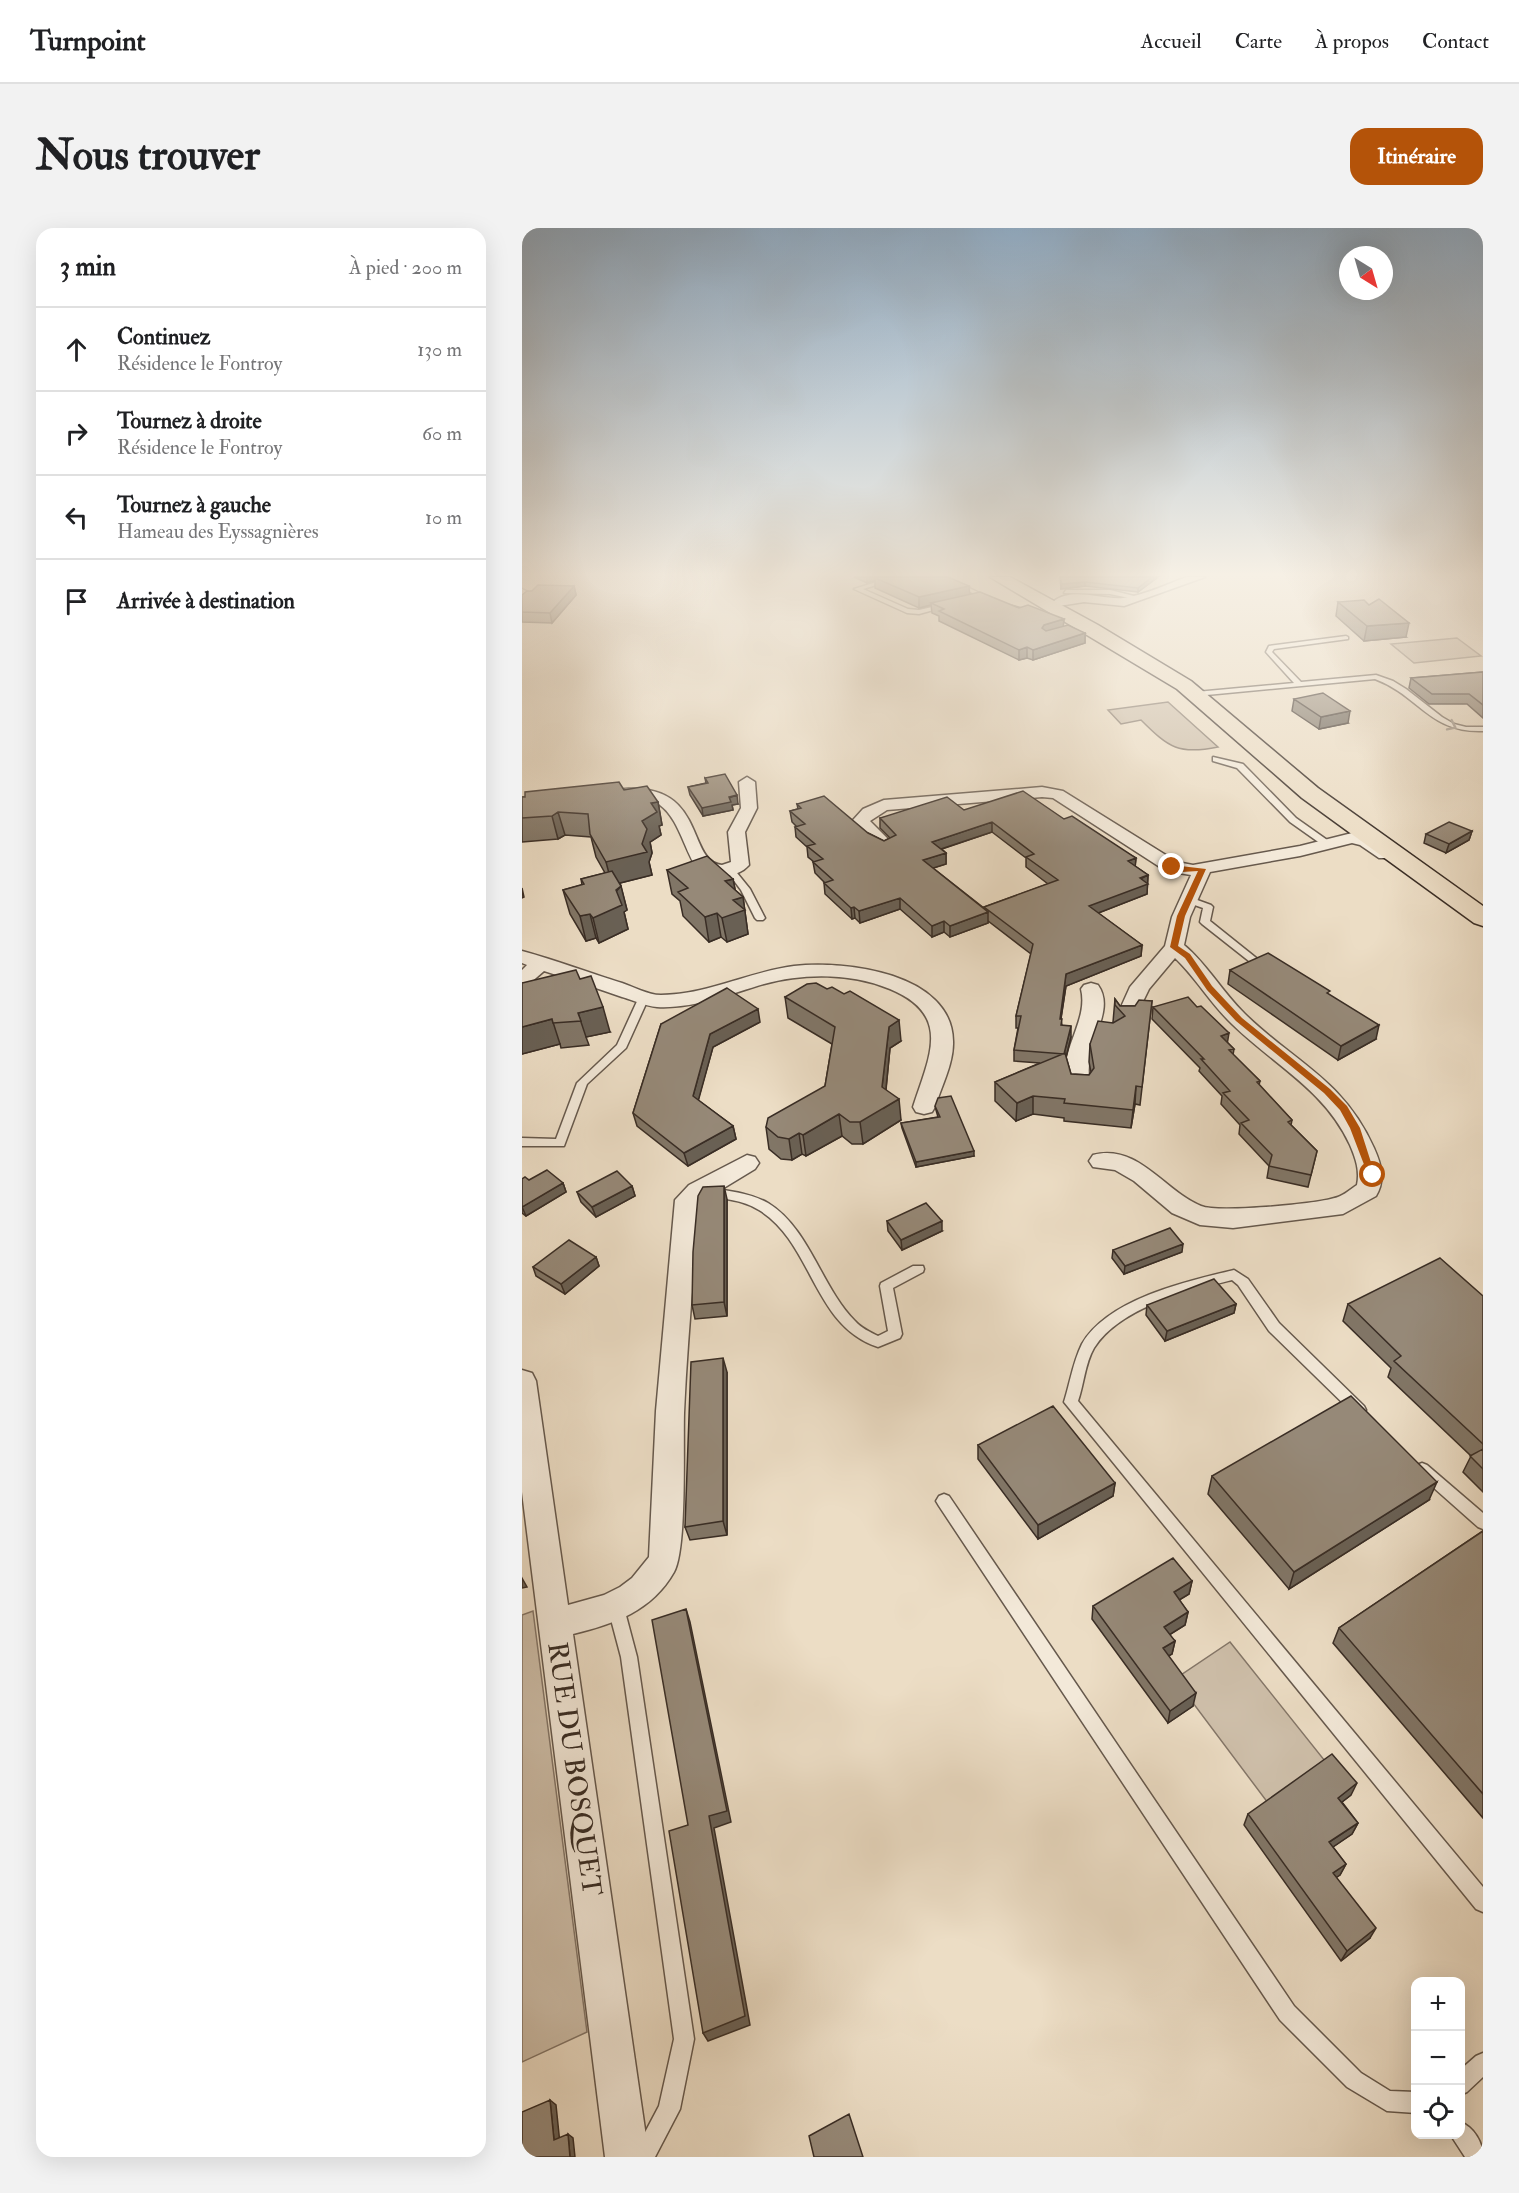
<!DOCTYPE html>
<html lang="fr">
<meta charset="utf-8">
<style>
body{margin:0;font-family:"IM FELL Double Pica",serif;background:#f2f2f2;color:#202124}
.controls{position:absolute;right:18px;bottom:18px;display:grid;overflow:hidden;border-radius:12px;box-shadow:0 6px 24px #0002}
.controls button{width:54px;height:54px;display:grid;place-items:center;padding:0;border:0;border-bottom:2px solid #e0e0e0;background:#fff;color:#202124;font:30px sans-serif}
.compass{position:absolute;left:817px;top:18px;width:54px;height:54px;border-radius:50%;background:#fff;box-shadow:0 6px 24px #0002;rotate:143deg}
.stop{position:absolute;width:18px;height:18px;margin:-14px;border:4px solid #b45309;border-radius:50%;background:#fff}
.stop.end{background:#b45309;border-color:#fff;box-shadow:0 2px 6px #0008}
.list{margin:0;padding:0;list-style:none}
h2{display:flex;justify-content:space-between;align-items:center;height:78px;margin:0;padding:0 24px;font-size:26px}
h2 small{font-size:20px;font-weight:400;color:#757577}
.list li{display:grid;grid-template-columns:39px 1fr auto;gap:18px;align-items:center;box-sizing:border-box;height:84px;padding:0 24px;border-top:2px solid #e0e0e0}
.list b{display:block;font-size:22px;white-space:nowrap}
.list p{margin:0;font-size:20px;white-space:nowrap;color:#757577}
.list em{font-size:20px;font-style:normal;color:#757577}
.icon{flex:none;width:33px;height:33px;fill:none;stroke:currentColor;stroke-width:2;stroke-linecap:round;stroke-linejoin:round}
.map{position:relative;flex:none;width:961px;height:1929px;overflow:hidden;border-radius:18px}
header{display:flex;align-items:center;gap:36px;box-sizing:border-box;height:84px;padding:0 30px;background:#fff;border-bottom:2px solid #e0e0e0}
header strong{font-size:28px}
nav{display:flex;gap:33px;margin-inline-start:auto;font-size:21px}
.intro{display:flex;align-items:center;justify-content:space-between;box-sizing:border-box;height:144px;padding:0 36px}
h1{margin:0;font-size:42px}
.button{padding:15px 27px;border-radius:18px;background:#b45309;color:#fff;font-size:21px;font-weight:700}
main{display:flex;gap:36px;padding:0 36px}
aside{flex:1;background:#fff;border-radius:18px;box-shadow:0 6px 24px #0002}
.map>svg:first-child{display:block}
.green{fill:#cebfaa;stroke:#847668;stroke-width:1.5}
.lines{fill:none;stroke-linecap:round;stroke-linejoin:round}
.lane-casing{stroke:#66594d;stroke-width:3}
.street-casing{stroke:#66594d;stroke-width:3}
.primary-casing{stroke:#392d25;stroke-width:3}
.lane{fill:#f3e9d9;fill-rule:evenodd}
.street{fill:#f3e9d9;fill-rule:evenodd}
.primary{fill:#ecddc5;fill-rule:evenodd}
.wall{fill:#817667;stroke:#392d25;stroke-width:1.5;fill-rule:evenodd}
.shaded-wall{fill:#696054;stroke:#392d25;stroke-width:1.5}
.building{fill:#968978;stroke:#392d25;stroke-width:1.5}
.oneway{stroke:#968b7f}
.route{fill:#b45309}
.labels{text-anchor:middle;stroke-width:5;stroke-linejoin:round;paint-order:stroke}
.near-street-label{font-size:27px;fill:#392d25;stroke:#f3e9d9}
</style>
<header>
<strong>Turnpoint</strong>
<nav><a>Accueil</a><a>Carte</a><a>À propos</a><a>Contact</a></nav>
</header>
<div class="intro"><h1>Nous trouver</h1><a class="button">Itinéraire</a></div>
<main>
<aside>
<h2>3 min<small>À pied · 200 m</small></h2>
<ul class="list">
<li><svg class="icon" aria-label="ahead" viewBox="0 0 24 24"><path d="M12 20V5M6 11l6-6 6 6"/></svg><div><b>Continuez</b><p>Résidence le Fontroy</p></div><em>130 m</em></li>
<li><svg class="icon" aria-label="right" viewBox="0 0 24 24"><path d="M7 20v-9h11M14 6l5 5-5 5"/></svg><div><b>Tournez à droite</b><p>Résidence le Fontroy</p></div><em>60 m</em></li>
<li><svg class="icon" aria-label="left" viewBox="0 0 24 24"><path d="M17 20v-9H6M10 6l-5 5 5 5"/></svg><div><b>Tournez à gauche</b><p>Hameau des Eyssagnières</p></div><em>10 m</em></li>
<li><svg class="icon" aria-label="arrive" viewBox="0 0 24 24"><path d="M6 21V4h12l-3 4 3 4H6"/></svg><div><b>Arrivée à destination</b></div></li>
</ul>
</aside>
<div class="map">
<svg width="961" height="1929" viewBox="0 0 961 1929">
<rect width="100%" height="100%" fill="#ecddc5"/>
<filter id="stains"><feTurbulence type="fractalNoise" baseFrequency=".00333" numOctaves="4"/><feColorMatrix values="0 0 0 0 .2 0 0 0 0 .09 0 0 0 0 .02 0 0 0 .5 -.17"/></filter>
<radialGradient id="worn" r=".72"><stop offset=".6" stop-color="#630" stop-opacity="0"/><stop offset="1" stop-color="#630" stop-opacity=".3"/></radialGradient>
<path class="green" d="M935,410L959,428L892,435L869,416Z
M646,474L696,519C657,527 647,520 619,492L599,496L586,482Z
M11,1383L65,1804L0,1834V1387Z
M708,1414L803,1533L746,1575L653,1451Z"/>
<g class="lines">
<defs>
<path id="lane" d="M371,349H381L341,361L386,381L397,382L423,376L426,378L397,386L385,385L332,361Z
M416,349H424L466,369L456,371L457,368Z
M0,361L6,364L0,369Z
M544,362H588L620,370L617,372L588,366L542,365Z
M824,408L826,409V411L752,421L750,424L779,454L854,447L871,453L884,461L920,489L932,496L944,499H961V503C907,505 898,468 853,451L674,468L670,466L674,464L772,455L744,424L747,418Z
M691,529L721,536L774,590L808,614V618H802L768,594L715,540L691,533Z
M208,639L211,640L228,661L243,690L241,692H235L233,690L219,662L204,642Z
M667,669L689,677L691,679L688,693L738,733V737H732L680,696L678,694L681,680L664,674L662,672Z
M122,766L127,769L104,820L65,856L42,918H0V910L34,911L55,855L95,817L117,769Z
M188,960C208,963 228,965 246,975C288,1001 299,1059 333,1093C339,1100 348,1104 356,1108L366,1103L358,1058L359,1055L391,1038H401L402,1041L401,1044L371,1060L380,1106L378,1110L356,1119C291,1098 291,1015 237,982C220,971 202,972 184,967L182,964Z
M712,1042L726,1051L757,1095L842,1178L844,1182L842,1186L837,1188L832,1186L747,1103L716,1057L710,1052C666,1063 598,1079 572,1120C563,1135 562,1156 556,1173L961,1659V1684L954,1681L542,1174C548,1155 551,1134 560,1116C586,1071 665,1053 712,1042Z
M900,1235L905,1237L961,1285V1301L956,1299L895,1245L893,1241L895,1237Z
M422,1266L427,1268L772,1778L839,1845L868,1863L894,1864V1885L865,1883L825,1859L758,1792L417,1278L414,1273L417,1268Z
M94,1372L100,1375L102,1380L115,1429L172,1811L158,1881L133,1929H110L137,1878L152,1811L99,1429L86,1380L88,1375Z
M961,1825V1849L945,1864L938,1867V1842L954,1828Z
M938,1894C952,1899 961,1915 961,1929H943L928,1906H938Z"/>
<path id="street" d="M665,349H683L602,378L562,374L537,378L531,374C549,358 580,372 601,370C621,368 645,356 665,349Z
M225,549L233,554L235,580L223,604L227,637C214,652 189,649 174,639C162,620 156,590 138,577C125,567 102,577 93,566C98,559 107,561 115,561C183,563 166,634 200,637L209,634L206,604L219,580L217,554Z
M520,559L541,563L655,634L671,637L778,618L830,605L850,609L872,626L869,630H857L838,617L830,615L778,628L688,644L668,689L662,717C685,736 701,765 723,786C773,835 821,851 852,920C859,936 864,951 854,968L821,986L711,1000L678,997L650,985L612,953L593,942L571,939L567,933L571,927C616,915 642,963 679,978C696,985 797,976 816,969C822,967 829,961 835,957C838,943 834,931 828,917C803,862 752,837 710,796C689,776 674,750 653,730L627,761L611,794H597L594,790L608,759L643,718L650,689L669,647L644,643L531,570L520,569L365,582L348,593L372,617L363,622C349,619 337,604 331,592L341,581L362,572Z
M0,723C34,732 67,745 100,755C112,759 126,767 139,767C185,767 226,744 272,738C323,732 430,745 431,813C432,835 419,859 413,879L410,884L402,886L394,884L391,879C407,829 431,787 368,761C329,745 282,745 242,756C208,766 171,781 135,779C123,778 111,772 100,769C74,760 48,751 22,743L7,756L0,758V742L5,737L0,735Z
M569,755L576,757C596,785 557,820 569,858L566,863H550C529,830 568,796 559,761L562,757Z
M225,927L233,929L237,935L233,941L177,975C172,1045 165,1115 162,1185C161,1217 165,1321 152,1344C130,1383 92,1396 51,1406L127,1929H83L0,1264V1142L10,1145L14,1153L46,1377L82,1367L98,1359L110,1350L127,1329L134,1183L153,972L167,957Z"/>
<path id="primary" d="M468,349H488L576,397L669,453L796,560L961,678V698L952,695L780,570L655,461Z"/>
</defs>
<use href="#lane" class="lane-casing"/>
<use href="#street" class="street-casing"/>
<use href="#primary" class="primary-casing"/>
<use href="#lane" class="lane"/>
<use href="#street" class="street"/>
<use href="#primary" class="primary"/>
</g>
<path class="wall" d="M332,349H426L448,366L542,391L541,399L563,405V415L511,432L505,430L497,432L417,393V388L410,385L409,377L397,380L353,360V352L345,355Z
M538,349H636L616,364L563,358L539,361Z
M52,358L54,367L30,395L0,394V367L10,363Z
M816,374L884,409L842,413L814,388Z
M961,444V490L945,476H907L887,460L889,450Z
M772,471L826,495L797,501L770,483Z
M183,550L216,576L210,577L211,582L181,588L168,567L166,559L184,555Z
M102,562L136,574L140,597L137,598L139,607L128,614L130,625L127,634L130,647L98,655L105,682L102,684L106,701L77,715L74,710L64,713L48,686L41,662L60,657L59,651L83,645L74,629L69,609L43,607L36,611L0,614V569Z
M275,576L346,605L362,613L368,610L358,600V590L442,582L542,591L614,630L613,638L626,647L625,666L576,685L620,717L619,728L544,758L539,791L540,797L549,809L544,829L549,846L567,847L569,844L567,834L568,816L591,794L593,771L598,778H613L630,773L618,877L613,876L609,900L542,893V890L511,886L494,893L473,873V854L518,835L492,833V822L496,800H494V788L509,726L466,693V695L428,709L422,704L410,709L378,681L338,695L333,690L330,691L303,666L302,655H303L293,645L291,634H292L286,629L285,619L274,609L273,599L274,598L270,594L268,583L276,581ZM470,604L504,630V639L526,656L462,679V680L411,640L424,636V625L420,621Z
M950,603L947,612L924,625L902,615L904,606Z
M145,642L211,651L213,662L221,669L226,706L205,714L199,709L187,714L161,688L158,673L150,666Z
M708,742L854,811L816,832L706,756Z
M0,755L88,804L64,809L67,817L39,820L38,816L0,826Z
M263,769L379,813L368,820L364,862L379,892L341,916H330L320,908L284,928L280,926L270,932L259,931L247,921L244,899L303,858L310,816L266,790Z
M631,779L706,815L712,821L711,827L738,853L737,857L770,892L769,897L795,923L786,959L745,950L747,938L717,906L718,897L699,876L700,868L677,843L678,840L630,791Z
M238,794L191,819L176,872L211,898L214,911L166,938L115,898L111,885L139,796Z
M413,878L452,928L394,939L380,900L379,895L416,889L414,882Z
M0,951L41,955L44,964L4,988L0,985Z
M110,958L113,968L74,989L59,974L55,964Z
M205,971V1088L173,1091L170,1077Z
M365,993L420,1003L380,1022L366,1003Z
M591,1022L660,1024L602,1046L590,1030Z
M74,1029L77,1038L43,1066L14,1048L11,1039Z
M961,1068V1264L941,1244L949,1228L866,1149L869,1140L821,1093L826,1076Z
M714,1076L712,1085L643,1113L624,1087L625,1077Z
M205,1144V1307L168,1312L163,1299Z
M456,1217L593,1255L591,1268L516,1311L456,1231Z
M690,1248L907,1272L767,1361L686,1266Z
M961,1303V1590L811,1415L817,1400Z
M670,1353L667,1366L657,1372L666,1384L663,1397L647,1407L653,1413L650,1426L646,1428L671,1478L646,1495L570,1391L571,1378Z
M829,1567L820,1574L836,1595L830,1606L811,1619L824,1636L818,1647L814,1649L848,1710L819,1733L722,1597L726,1586Z"/>
<path class="shaded-wall" d="M345,349H363L353,350V352L345,355Z
M630,349H636L616,364V360Z
M563,354V358L539,361L540,356Z
M52,358L54,367L30,395L28,385Z
M447,358L448,369L409,375V377L397,380V369Z
M542,391L541,401L521,407L520,400L522,397Z
M887,395L884,409L842,413L845,398Z
M563,405V415L511,432V422Z
M505,419V430L497,432V422Z
M828,483L826,495L797,501L799,489Z
M215,567L216,576L210,577L211,582L181,588L180,580Z
M136,574L140,597L137,598L139,607L128,614L130,625L127,634L130,647L90,657L84,634L120,616V593L129,575Z
M36,584L43,607L36,611L30,588Z
M470,594V604L410,624V614Z
M950,603L947,612L924,625L927,616Z
M424,625V636L402,643L401,632Z
M614,630L613,641L606,633Z
M626,647L625,666L566,689L567,678Z
M211,651L215,671L221,669L226,706L205,714L200,690L203,653Z
M99,658L105,682L102,684L106,701L77,715L71,690Z
M0,660L2,669L0,670Z
M378,670V681L338,695L337,683Z
M332,679L333,690L330,691L329,680Z
M466,684V695L428,709V698Z
M195,685L199,709L187,714L183,689Z
M68,686L74,710L64,713L58,688Z
M422,693V704L410,709V698Z
M620,717L619,728L544,758L537,802L538,791L544,746Z
M81,779L88,804L64,809L56,785Z
M236,781L238,794L191,819L174,881L171,868L188,806Z
M30,791L38,816L0,826V799Z
M377,792L379,813L368,820L362,880L377,871L379,892L341,916L338,894L360,859L367,799Z
M857,797L854,811L816,832L819,818Z
M549,798V809L542,837V826Z
M707,805L705,817L699,808Z
M614,858L613,876L609,900L611,882Z
M511,868V886L494,893L495,875Z
M317,886L320,908L284,928L281,907Z
M211,898L214,911L166,938L162,925Z
M277,905L280,926L270,932L267,911Z
M452,923V928L394,939V934Z
M41,955L44,964L4,988L0,979Z
M110,958L113,968L74,989L70,979Z
M202,958L205,971V1088L202,1074Z
M420,993V1003L380,1022L379,1012Z
M661,1016L660,1024L602,1046L603,1038Z
M74,1029L77,1038L43,1066L39,1056Z
M714,1076L712,1085L643,1113L645,1103Z
M201,1130L205,1144V1307L201,1293Z
M915,1254L907,1272L767,1361L772,1344Z
M593,1255L591,1268L516,1311V1297Z
M0,1350L5,1359L0,1360Z
M670,1353L667,1366L649,1377L652,1364Z
M164,1381L168,1394L209,1594L192,1600L228,1797L186,1813L181,1805Z
M666,1384L663,1397L639,1412L642,1399Z
M653,1413L650,1426L638,1433L641,1420Z
M674,1465L671,1478L646,1495L648,1483Z
M835,1555L829,1567L811,1581L816,1570Z
M836,1595L830,1606L802,1625L807,1614Z
M824,1636L818,1647L806,1655L811,1645Z
M854,1700L848,1710L819,1733L825,1723Z
M28,1872L34,1877L38,1916L32,1912Z
M46,1906L51,1910L53,1929H48Z"/>
<path class="building" d="M354,349H426L447,358L397,369L353,350Z
M538,349H630L616,360L563,354L540,356Z
M16,357L52,358L28,385L0,384V367L5,363H10Z
M458,364L497,380L506,377L542,391L522,397L520,400L524,403L546,397L563,405L511,422L505,419L497,422L417,383L422,381L409,375Z
M857,371L887,395L845,398L816,374L842,372L847,377Z
M961,444V477L947,466H910L889,450Z
M801,465L828,483L799,489L772,471Z
M203,546L215,567L207,569L209,574L180,580L166,559L186,555L183,550Z
M97,554L102,562L125,558L136,574L129,575L135,584L120,593L125,601L120,616L125,624L84,634L68,606L66,586L36,584L30,588L0,590V569H3V564Z
M501,563L542,591L550,588L614,630L606,633L626,647L618,650L626,656L567,678L620,717L544,746L538,791H540L539,797L549,798L542,826L492,822L499,788H494L511,716L462,679L536,652L504,629L512,626L470,594L410,614L424,625L401,632L466,684L428,698L422,693L410,698L378,670L337,683L332,679L329,680L302,655L311,652L291,634L301,631L285,618L293,616L273,599L283,596L268,583L279,580L275,576L302,568L346,605L362,613L374,607L358,590L425,569L442,582Z
M927,594L950,603L927,616L904,606Z
M185,628L211,651L203,653L221,669L211,672L223,682L200,690L195,685L183,689L156,664L166,660L145,642Z
M90,643L99,658L94,662L100,677L71,690L68,686L58,688L41,662L62,656L59,651Z
M746,725L808,763L805,765L857,797L819,818L708,742Z
M54,742L58,751L69,748L81,779L56,785L59,793L31,795L30,791L0,799V755Z
M294,755L305,761L310,759L322,766L328,763L377,792L367,799L360,859L377,871L338,894H328L317,886L281,907L277,905L267,911L256,909L244,899L246,890L303,858L313,799L263,769L285,756Z
M205,760L236,781L188,806L171,868L211,898L162,925L111,885L139,796Z
M666,769L675,779L679,778L707,805L699,808L712,821L707,822L738,853L735,854L770,892L766,894L795,923L789,947L747,938L750,927L719,895L727,892L701,865L708,863L679,831H682L631,779Z
M593,771L598,778H613L617,772L630,773L620,859L614,858L611,882L542,875L543,871L511,868L495,875L473,854L543,825L549,846L567,847L572,840L568,816L576,793L591,795L603,788L593,777Z
M429,868L452,923L394,934L379,895L418,889L413,878L416,870Z
M25,942L41,955L0,979V951L3,949L7,952Z
M95,943L110,958L70,979L55,964Z
M202,958V1074L170,1077L171,1024L176,968L181,959Z
M404,975L420,993L379,1012L365,993Z
M648,1000L661,1016L603,1038L591,1022Z
M47,1012L74,1029L39,1056L11,1039Z
M918,1030L961,1068V1216L872,1133L879,1128L826,1076Z
M692,1051L714,1076L645,1103L625,1077Z
M201,1130V1293L163,1299L169,1134Z
M829,1168L915,1254L772,1344L690,1248Z
M531,1178L593,1255L516,1297L456,1217Z
M961,1221V1241L948,1228Z
M961,1303V1566L817,1400Z
M651,1330L670,1353L652,1364L666,1384L642,1399L653,1413L641,1420L674,1465L648,1483L571,1378Z
M164,1381L205,1583L187,1588L223,1788L181,1805L147,1603L166,1597L130,1392Z
M810,1526L835,1555L816,1570L836,1595L807,1614L824,1636L811,1645L854,1700L825,1723L726,1586Z
M28,1872L32,1912L46,1906L48,1929H0V1884Z
M327,1886L341,1929H292L287,1908Z"/>
<defs><path id="oneway-chevron" d="M-2-3.5L2.5 0L-2 3.5" fill="none" stroke-width="1.6" stroke-linecap="round" stroke-linejoin="round" transform="scale(1.5)"/></defs>
<use class="oneway" href="#oneway-chevron" transform="translate(930 498) rotate(26)"/>
<linearGradient id="sky" x2="0" y2="1"><stop stop-color="#91acc4"/><stop offset="0.56" stop-color="#f6f0e5"/><stop offset="1" stop-color="#f6f0e5" stop-opacity="0"/></linearGradient>
<rect width="961" height="619" fill="url(#sky)"/>
<path class="route" d="M650,637L684,641L663,688L656,718L668,726L690,758L720,790L808,861L825,878L838,900L854,950L846,947L828,900L818,882L802,865L714,793L685,762L663,730L648,719L655,688L676,643L660,644L648,640Z"/>
<g class="labels">
<g class="near-street-label">
<text transform="translate(53 1541) rotate(82)" y="9">RUE DU BOSQUET</text>
</g>
</g>
<rect width="100%" height="100%" filter="url(#stains)"/>
<rect width="100%" height="100%" fill="url(#worn)"/>
</svg>
<div class="controls">
<button>+</button>
<button>−</button>
<button><svg class="icon" aria-label="locate" viewBox="0 0 24 24"><circle cx="12" cy="12" r="6"/><path d="M12 2v4M12 18v4M2 12h4M18 12h4"/></svg></button>
</div>
<svg class="compass" viewBox="-18 -18 36 36"><path d="M0-13l5 13h-10z" fill="#e53935"/><path d="M0 13l5-13h-10z" fill="#757577"/></svg>
<div class="stop" style="left:851px;top:947px"></div>
<div class="stop end" style="left:650px;top:639px"></div>
</div>
</main>
